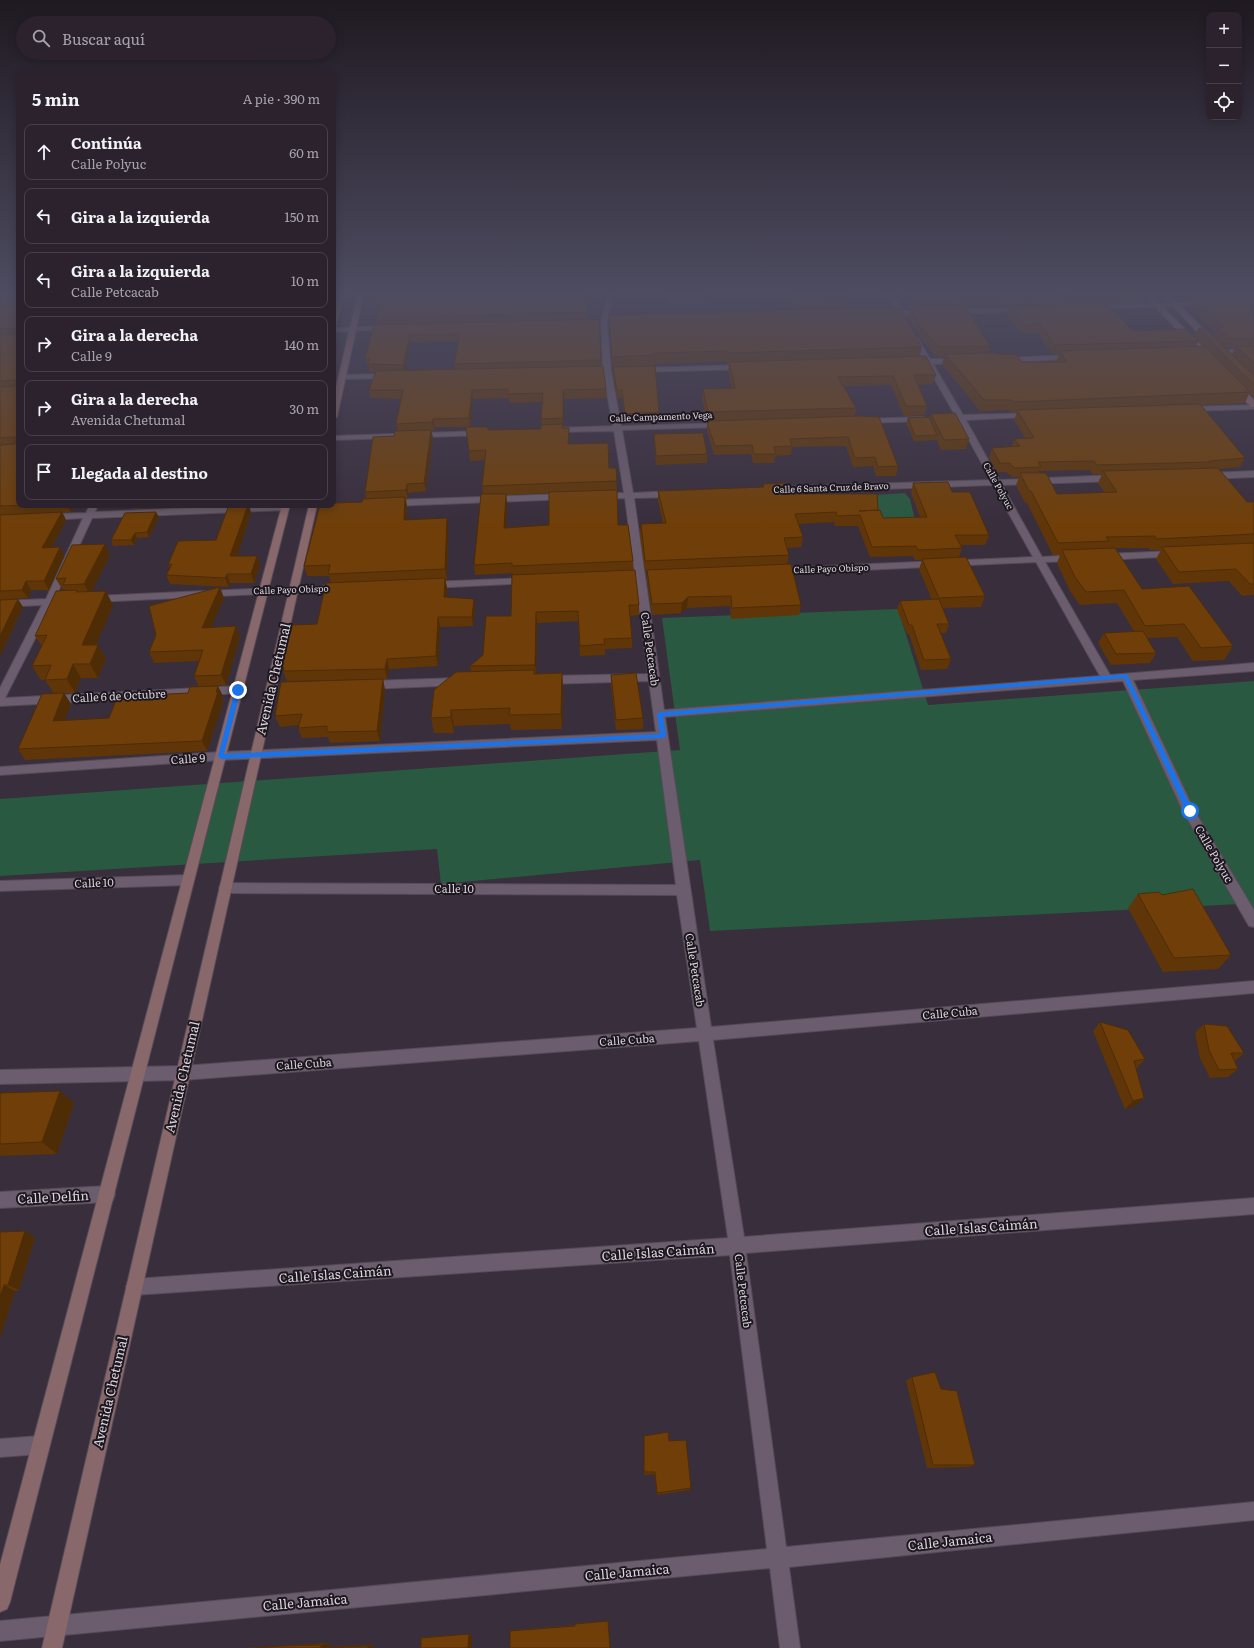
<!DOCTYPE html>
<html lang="es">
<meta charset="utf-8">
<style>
body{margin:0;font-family:Literata,serif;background:#332a35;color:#f1f3f6}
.controls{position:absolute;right:12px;top:12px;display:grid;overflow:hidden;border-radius:8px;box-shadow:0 2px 10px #0003}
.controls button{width:36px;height:36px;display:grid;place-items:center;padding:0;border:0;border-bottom:1px solid #473f49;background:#2b222d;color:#f1f3f6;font:20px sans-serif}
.stop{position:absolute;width:12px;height:12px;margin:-9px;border:3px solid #1a73e8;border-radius:50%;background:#fff}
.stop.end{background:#1a73e8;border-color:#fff;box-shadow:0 1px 4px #0008}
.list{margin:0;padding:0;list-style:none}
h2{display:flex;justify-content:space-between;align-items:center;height:52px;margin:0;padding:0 16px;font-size:17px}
h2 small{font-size:13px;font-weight:400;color:#a6a4aa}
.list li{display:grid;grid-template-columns:26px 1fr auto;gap:12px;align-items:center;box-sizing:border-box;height:56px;margin:0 8px 8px;padding:0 8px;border:1px solid #473f49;border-radius:8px}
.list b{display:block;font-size:15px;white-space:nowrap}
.list p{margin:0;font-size:13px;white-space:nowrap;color:#a6a4aa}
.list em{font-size:13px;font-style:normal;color:#a6a4aa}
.icon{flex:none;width:22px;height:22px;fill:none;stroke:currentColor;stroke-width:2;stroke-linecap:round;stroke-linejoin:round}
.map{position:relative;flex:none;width:1254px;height:1648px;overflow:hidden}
.search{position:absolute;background:#2b222d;box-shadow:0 2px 10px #0003;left:16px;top:16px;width:320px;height:44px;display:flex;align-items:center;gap:10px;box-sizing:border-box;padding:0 14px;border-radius:22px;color:#a6a4aa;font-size:15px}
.panel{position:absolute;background:#2b222d;box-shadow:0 2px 10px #0003;left:16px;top:72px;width:320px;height:436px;border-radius:8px}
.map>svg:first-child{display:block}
.green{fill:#295a41}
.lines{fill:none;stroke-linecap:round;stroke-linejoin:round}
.street-casing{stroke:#554b57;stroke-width:2}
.secondary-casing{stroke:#554b57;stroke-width:2}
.street{fill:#6b5d6d;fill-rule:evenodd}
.secondary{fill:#89686c;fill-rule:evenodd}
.wall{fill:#603608;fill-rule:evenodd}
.shaded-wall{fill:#4e2c06}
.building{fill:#703f09;stroke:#4e2c06}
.route{fill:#1a73e8}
.labels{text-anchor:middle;stroke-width:4;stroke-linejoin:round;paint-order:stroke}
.far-street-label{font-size:9px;fill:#dcd4dd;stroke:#1d181f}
.street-label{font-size:11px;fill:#dcd4dd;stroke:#1d181f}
.near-street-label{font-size:13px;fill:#dcd4dd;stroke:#1d181f}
</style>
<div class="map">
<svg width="1254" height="1648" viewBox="0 0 1254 1648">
<rect width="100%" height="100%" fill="#392e3c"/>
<path class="green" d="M668,293H703L706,304L670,305Z
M905,493L910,499L915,520L885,521L873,508L876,495Z
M898,609L928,705L1254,681V926L1240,904L710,931L700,860L441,884L437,849L0,876V799L680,750L662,618Z"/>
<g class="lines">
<defs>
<path id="street" d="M608,293H614L607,322L611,371L621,426L723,423L727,425L723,427L622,430L633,493L673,491L677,494L673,497L634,498L664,710L1100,676L1036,562L778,574L773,571L778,568L1033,557L993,485L771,493L767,490L771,487L991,480L958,420H941L937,418L941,416L955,415L926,364H913L909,362L913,360H923L910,338L914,336L918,338L930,359H959L963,361L959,363L933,364L963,415L1031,413L1035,415L1031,417L966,420L999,480L1117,475L1121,478L1117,481L1002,485L1042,557L1073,555L1078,558L1073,561L1045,562L1110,675L1254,663V671L1133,680L1194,810L1254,910V927L1249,926L1183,811L1123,681L665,717L711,1027L1254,981V993L713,1040L744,1237L1254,1198V1214L746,1253L786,1547L1254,1502V1520L789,1567L800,1648H780L770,1568L0,1641V1621L767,1549L730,1255L134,1295L128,1293L126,1287L128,1281L134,1279L728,1238L699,1041L183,1080L0,1084V1070L183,1066L697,1028L677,895L225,893L221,892L219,888L221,884L225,883L676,885L657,740L221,760L0,775V767L221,752L656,732L649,681L546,684L542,683L541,680L542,677L546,676L648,674L625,498L601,499L597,496L601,493H624L614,431L554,432L550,430L554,428L613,426L603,371L601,322Z
M886,293H893L903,311L926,310L929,312L926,314L905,315L906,318L903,320L901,319L898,316L886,315V313L896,312Z
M1207,302L1210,304L1209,305L1094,309L1091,307L1094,305Z
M1024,308L1026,309V311L952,314L949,312L952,310Z
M390,326L392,327V329L333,332V328Z
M1254,349V353L1223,354L1219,352L1223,350Z
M1073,355L1077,357L1076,359L1003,362L999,360L1003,358Z
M745,365L749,367L748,369L639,372L635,370L639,368Z
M389,374H392V378L342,379L338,377L342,375Z
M1254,405V409L1187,411L1183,409L1187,407Z
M923,417L927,419L926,421L863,423L859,421L863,419Z
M483,431L487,433L486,435L333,440V436Z
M1254,471V477L1209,479L1205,476L1209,473Z
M565,494L569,497L568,499L392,506L388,503L392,500Z
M90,505H98L95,512L271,505H289L290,507L286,510L92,518L55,598H68L73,601L68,604L52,605L5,698L238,686L242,687L243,690L242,693L0,706V688L42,605L0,607V601L46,599L83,518L49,520L45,517L49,514L86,513Z
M1175,551L1180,554L1178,556L1105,560L1100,557L1105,554Z
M527,578L532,581L530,583L430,588L425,585L430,582Z
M342,585L347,588L345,590L94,602L89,599L94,596Z
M459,678L463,679L464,682L463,685L368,689L364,688L363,685L364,682L368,681Z
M188,875L192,876L194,880L192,884L188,885L0,891V881Z
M107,1186L113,1188L115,1194L113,1200L107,1202L0,1208V1192Z
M40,1436L46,1439L49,1445L46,1451L40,1454L0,1457V1439Z"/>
<path id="secondary" d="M339,293H345L336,326L333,328V313Z
M358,293H364L337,417L333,419V400Z
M1142,293H1149L1212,356V360H1206Z
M1160,293H1167L1212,337V341H1206Z
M1234,385H1240L1254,400V407H1251L1234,389Z
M282,505H290L10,1602L7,1609L0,1612V1565Z
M309,505H317L62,1648H42Z"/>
</defs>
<use href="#street" class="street-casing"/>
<use href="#secondary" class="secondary-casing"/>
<use href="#street" class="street"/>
<use href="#secondary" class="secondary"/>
</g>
<path class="wall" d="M0,293H3L4,294L19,293V505H89L87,507H74L71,512H62L66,520L52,547H60L64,556L49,590H31L28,598L12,599L23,607L0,656Z
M371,293L588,312L589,319H599L601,366L606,389L607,398L564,399L563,428H569V444L609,468H616L618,525L633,561V570L639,605V615L630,616L632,638V648L605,649V655L580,656L578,621L537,623L536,674L562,673L563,689L562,729L511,730L510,724L454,726V733H434L431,718L471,671L470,666L483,655L511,616L513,573L475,575L474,565L483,494L482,486L485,460L470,461L466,427L488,430L541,429L542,425L541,419L542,402L509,403L508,398L473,399L470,427H434V431H431L433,438L426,491L408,493V499H406L407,507L406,520L448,528L447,579H445L447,588V597L475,609L473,626L440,627L438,666L389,669L387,679L287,681L282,668L317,624L331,583L329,576H307L304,566L366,499L365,492L394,436L398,431L396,424L401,399L370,398L369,390L376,372H370L368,365H367L365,358L378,325L377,318L381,304H371L370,298ZM458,341L454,364L455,369L405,370L411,342ZM549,493V525L506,527L507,504L506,495Z
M787,293H848L849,297L847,308L922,347L920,356L936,375L933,384L918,385L927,406L925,415L904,416L891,385L843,386L856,408L855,416L898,466L896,476H876L873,466L853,467L846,446L792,447L791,455L775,456L774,463H753L751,454L714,455L707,431V423L710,422H707L702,399L703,389H732L728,371L729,364H727L726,361L654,364L659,412V420L625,422L622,398H617L613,374L609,315L793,311Z
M901,293H1151L1147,301L1103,303L1133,331L1198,341L1196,347L1203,346L1194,337L1198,328L1213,336L1215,332L1190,308L1194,301L1183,302L1177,300L1169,293H1254V399L1249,394L1245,403L1201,405L1245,458L1240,467L1219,469L1247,502H1254V595L1242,596L1229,581L1173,584L1156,559L1161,550H1150L1149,548H1115L1142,589L1233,646L1224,660L1193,661L1177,637L1147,638L1156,653L1150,663L1111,665L1098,643L1104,633L1134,631L1117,603L1080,605L1070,591L1057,563L1060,555H1053L1027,503H1025L1016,485L1019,477H1012L1006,472H997L989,458L992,448L1012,446L1014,439L1025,438L1014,420L1017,412L1010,413L1009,410L980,411L942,364L944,357H936L919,336L908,318L910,309ZM1000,305L1001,307L1009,306L1006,314L1022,333H1038L1052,354H1059L1056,361L1057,362H1022L988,353L990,346L964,306ZM1226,348H1235L1232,355ZM1090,470L1093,475L1102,474L1098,483L1105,493L1057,494L1039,473V471Z
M1151,293H1168L1165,301H1159Z
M931,414L969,439L966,449L941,450L936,439V440L914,441L906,423L908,418L930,419Z
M654,434L707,454V463L656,465L654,442Z
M913,483L952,492L989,535L985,545H960L962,548L959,557L985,596L981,607L942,608L949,624L946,633H940L951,659L947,669L921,670L909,634H907L897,610L900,601L932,600L919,569L922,560H915L913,556L870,557L858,526H835L834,522L799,524L803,537L801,547L787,548L789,555L787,564L801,605L799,615L731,619L730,606L687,608L681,613L652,615L647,580V571H645L640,534L641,524L663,523L658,501V491L763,487V484L788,494H877L878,510L883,518L920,517L911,493Z
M98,505H169H164L163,508L132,509L131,506L99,507Z
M229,505H249L251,513L237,556L260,565L254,583H230L229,587L170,584L166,575L170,568L168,565L216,540Z
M159,517L149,537L137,538L134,545L113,546L111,540Z
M110,555L91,592L113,605L96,645H98L106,659L98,678H81L75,693H64L71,704L64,720L109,718L223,696L222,700L223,703L207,751L25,760L18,749L54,694L45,680H41L32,666L42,646L35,636L65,590V589H62L56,579Z
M224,598L211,627L236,626L240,637L226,685L199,687L194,676L199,661L154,663L149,652Z
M611,675L643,718V729L616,730L611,685Z
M385,689L380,741L330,743L328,737L302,738L298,728L299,725L280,727L275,716Z
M1138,894L1162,895L1231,955L1218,969L1163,972L1128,908Z
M1100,1022L1145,1059L1137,1068H1136L1144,1098L1135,1106L1125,1109L1093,1031Z
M1204,1024L1244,1053L1235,1061L1238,1069L1228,1077L1210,1078L1200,1058L1195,1033Z
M0,1093L74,1103L57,1154L0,1156Z
M0,1232L35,1237L19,1290L15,1291L0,1338Z
M912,1377L941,1389L975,1465L968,1467L927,1468L906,1381Z
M644,1436L669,1441L691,1488L689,1490L657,1495L654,1474L644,1475Z
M608,1621L610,1648H510V1631L513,1630L575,1625V1624L576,1623Z
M472,1634V1648L421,1638L425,1637Z
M329,1643V1647L374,1645V1648H245Z"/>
<path class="shaded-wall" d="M410,335L411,342L405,372L403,365Z
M472,390L473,399L470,427L469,418Z
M563,390L564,399L563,427Z
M433,419L434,427V431L432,422Z
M431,430L433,438L426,491L424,483Z
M407,484L408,493V499L406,490Z
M506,494L507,504L506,538L504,528Z
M405,497L407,507L406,530L404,520Z
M67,505H72L74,507L71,512Z
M248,505H249L251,513L234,565L230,556Z
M62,512L66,520L47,556L42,548Z
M156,512L159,517L149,537L147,532Z
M447,518L448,528L447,579L445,569Z
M135,533L137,538L134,545L131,540Z
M105,544L110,555L90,595L84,584Z
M60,547L64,556L49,590L44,581Z
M257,556L260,565L254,583L251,574Z
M227,574L230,583L229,587L225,578Z
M445,578L447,588L446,607L444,597Z
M26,581L31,590L28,598L22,590Z
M220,587L224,598L207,638L202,628Z
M106,591L113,605L90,659L82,645Z
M688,597L687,608L681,613L682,603Z
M18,599L23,607L0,656V636Z
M474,599L475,609L473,626L472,617Z
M536,612L537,623L536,675L535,665Z
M438,617L440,627L438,666L436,656Z
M236,626L240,637L226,685L221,675Z
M98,645L106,659L98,678L90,664Z
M387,659L389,669L387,679L385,669Z
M73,664L81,678L75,693L67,679Z
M562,673L563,689L562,729L561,714Z
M383,679L385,689L380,741L377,731Z
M218,686L223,696L222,700L223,703L207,751L202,741Z
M64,693L71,704L60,731L53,721Z
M451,710L454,726V733L451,717Z
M60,1091L74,1103L57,1154L42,1142Z
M1144,1098L1135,1106L1125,1109L1133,1101Z
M25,1231L35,1237L19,1290L8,1285Z
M4,1285L15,1291L0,1338V1297Z
M469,1634H472V1648H468Z
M329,1643V1647L321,1648V1645Z
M374,1645V1648H368V1646Z"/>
<path class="building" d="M0,293H1V294L19,293V505H33L0,506V445L15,444L16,439L15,437L0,438V387L15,386L16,385L15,380L0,381V335H15L17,329L15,328L0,329Z
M371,293H586L588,312L377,318L383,297L370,298Z
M794,293H848L849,297L796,298Z
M908,293H1120L1003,298L1002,297H958L959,299L912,300Z
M1254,298V339H1230L1217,327H1224L1194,299Z
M1106,303L1133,331L1186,329L1198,341L1055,345L1040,324L1025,325L1009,305Z
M964,305L990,346L939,347L921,327L910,308H917L916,307Z
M852,308H900L922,347L727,353V351L654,353V355L612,357L609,315L799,310L798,309Z
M599,319L601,360L454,364L460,334L410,335L403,365L368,364L370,358H365L374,325Z
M1198,328H1205L1254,376V385Z
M1205,346L1250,392L1014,402L1012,400H984L945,354L994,353L995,354H1016L1022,362H1067L1060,351Z
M1236,346H1254V363Z
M926,356L936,375H914L927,406H906L893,376L838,377L856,408L708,412L703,389L735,388L729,362Z
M603,366L606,389L563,390V418L541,419L543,393L508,394V389L472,390L469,418L433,419L432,422L396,424L403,390H369L376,371Z
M655,366L659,412L625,414L622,390H617L613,367Z
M1200,404L1245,458L1209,461L1210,462L1097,465L1094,461L1038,462L1041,467L1015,468L1009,463H1000L992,449V448L1020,446L1014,439L1034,438L1017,410Z
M955,413L969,439L944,440L931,414Z
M860,416L879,417L898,466L878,467L875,457L855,458L848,437L790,439L792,446L774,447L776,454H754L752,445L715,446L707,423L710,422V421Z
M929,417L937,435L915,436L908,418Z
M563,424L562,428H569L568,444L608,443L609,468H616L617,481L482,486L486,450L469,451L466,427H488V430L541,429V425Z
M431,430L424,483L407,484L406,490L365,492L373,437L394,436L395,431Z
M703,433L707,454L656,456L654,434Z
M1218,468L1247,502H1254V534L1156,539L1155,536L1106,537L1109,541L1058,543L1031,491H1029L1020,473H1046L1057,494L1117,492L1103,471Z
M948,482L952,492H970L989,535H955L962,548L918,550L916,546L872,547L860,515L837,516L836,512L795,514L803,537L784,538L789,555L645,561L641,524L666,523L658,491L764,487L763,484L784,483L788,494H877L878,510L859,511L880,510L883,518L927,517L913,483Z
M617,490L618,525H628L633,561L512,566V563L474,565L481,494H506L504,528L549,525V492Z
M405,497L404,520L447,518L445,569L328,574L330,565L304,566L320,505H333V503L362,502L363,499Z
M229,505H248L230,556H257L251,574H227L225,578L166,575L172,564L168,565L178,541L216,540Z
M62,512L42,548L60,547L44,581H26L22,590L0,591V515Z
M156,512L147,532L135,533L131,540H111L125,513Z
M1254,543V584H1250L1236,569L1179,572L1162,547Z
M105,544L84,584L63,585L66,578L56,579L72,545Z
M1115,548L1142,589L1189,586L1233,646L1201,648L1184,624L1145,626L1124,590L1086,592L1075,577L1062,550Z
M966,557L985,596L939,598L922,559Z
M791,564L801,605L732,608L731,596L688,597L682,603L652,604L647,570Z
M635,570L639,605H629L632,638L604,639L605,644L580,646L578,611L536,612L535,665L470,666L483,655L486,616H511L512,575Z
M445,578L444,597L474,599L472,617H438L436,656L387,659L385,669L283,671L284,667L282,668L291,625L317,624L326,583Z
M220,587L202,628L236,626L221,675L194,676L203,650L149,652L156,635L149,606Z
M77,590L76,592L106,591L82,645H98L90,664H73L67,679L45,680L51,665L32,666L47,635L35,636L56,591Z
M18,599L0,636V600Z
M939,599L949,624H937L951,659L924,660L912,625H909L900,601Z
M1143,631L1156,653L1116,654L1104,633Z
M534,670V674L562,673L561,714L509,715L510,708L451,710V717L431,718L434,690L456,672Z
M636,673L643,718L616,720L611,675Z
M383,679L377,731L327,732V726L298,728L302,714L275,716L281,682Z
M218,686L216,692H218L202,741L18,749L42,694L64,693L53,721L109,718L117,698L167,696L168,694L188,693L190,687Z
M1193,889L1231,955L1174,958L1138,894L1159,892L1162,895Z
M1100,1022L1128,1030L1145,1059L1134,1061L1144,1098L1133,1101Z
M1204,1024L1227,1026L1244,1053H1231L1238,1069L1219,1070L1209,1050Z
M60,1091L42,1142L0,1144V1093Z
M25,1231L8,1285H4L0,1297V1232Z
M935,1372L941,1389L957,1391L975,1465H933L912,1377Z
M668,1432L669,1441L686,1440L691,1488L657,1493L655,1472H644V1436Z
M608,1621L610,1648H510V1631L575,1626V1624Z
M469,1634L468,1648H421V1638Z
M321,1645V1648H256L281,1646Z
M368,1646V1648H323Z"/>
<linearGradient id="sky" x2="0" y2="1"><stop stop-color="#1f1921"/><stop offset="0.56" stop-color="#4e4c61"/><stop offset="1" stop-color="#4e4c61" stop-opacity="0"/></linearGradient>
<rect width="1254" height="524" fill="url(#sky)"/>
<path class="route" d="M1126,674L1128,676L1193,811L1192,813H1187L1186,811L1124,678L663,716L666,736L663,738L221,759L218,756L235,690L238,688L241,690L224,754L660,734L657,714L660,712Z"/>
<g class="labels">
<g class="far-street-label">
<text transform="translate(661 417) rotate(-2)" y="3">Calle Campamento Vega</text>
<text transform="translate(998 486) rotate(61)" y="3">Calle Polyuc</text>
<text transform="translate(831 488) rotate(-2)" y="3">Calle 6 Santa Cruz de Bravo</text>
<text transform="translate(831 569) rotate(-2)" y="3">Calle Payo Obispo</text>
<text transform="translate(291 590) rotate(-2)" y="3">Calle Payo Obispo</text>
</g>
<g class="street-label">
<text transform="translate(650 649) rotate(82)" y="4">Calle Petcacab</text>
<text transform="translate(119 696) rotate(-3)" y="4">Calle 6 de Octubre</text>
<text transform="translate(188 759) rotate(-4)" y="4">Calle 9</text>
<text transform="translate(1214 854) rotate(60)" y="4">Calle Polyuc</text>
<text transform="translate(94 883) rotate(-2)" y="4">Calle 10</text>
<text x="454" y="893">Calle 10</text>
<text transform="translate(695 970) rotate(81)" y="4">Calle Petcacab</text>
<text transform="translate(950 1013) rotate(-5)" y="4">Calle Cuba</text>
<text transform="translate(627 1040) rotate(-4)" y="4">Calle Cuba</text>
<text transform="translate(304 1064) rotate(-4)" y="4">Calle Cuba</text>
<text transform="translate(743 1291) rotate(83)" y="4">Calle Petcacab</text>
</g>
<g class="near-street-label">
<text transform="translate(273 679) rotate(-77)" y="5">Avenida Chetumal</text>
<text transform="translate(182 1077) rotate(-77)" y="5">Avenida Chetumal</text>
<text transform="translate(53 1197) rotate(-3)" y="5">Calle Delfin</text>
<text transform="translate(981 1227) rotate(-4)" y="5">Calle Islas Caimán</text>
<text transform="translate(658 1252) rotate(-4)" y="5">Calle Islas Caimán</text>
<text transform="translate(335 1274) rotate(-4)" y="5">Calle Islas Caimán</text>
<text transform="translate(110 1392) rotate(-77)" y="5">Avenida Chetumal</text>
<text transform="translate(950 1541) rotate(-6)" y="5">Calle Jamaica</text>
<text transform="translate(627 1572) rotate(-5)" y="5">Calle Jamaica</text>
<text transform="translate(305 1602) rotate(-5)" y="5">Calle Jamaica</text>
</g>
</g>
</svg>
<div class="controls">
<button>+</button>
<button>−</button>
<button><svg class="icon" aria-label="locate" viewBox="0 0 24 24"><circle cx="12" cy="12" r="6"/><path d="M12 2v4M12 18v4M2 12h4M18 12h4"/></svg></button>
</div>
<div class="stop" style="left:1190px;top:811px"></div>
<div class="stop end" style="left:238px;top:690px"></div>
<div class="search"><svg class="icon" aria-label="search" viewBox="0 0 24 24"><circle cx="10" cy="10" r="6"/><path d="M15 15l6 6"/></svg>Buscar aquí</div>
<section class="panel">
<h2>5 min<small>A pie · 390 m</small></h2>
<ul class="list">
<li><svg class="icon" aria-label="ahead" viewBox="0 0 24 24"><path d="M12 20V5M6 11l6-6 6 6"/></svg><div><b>Continúa</b><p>Calle Polyuc</p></div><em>60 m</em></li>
<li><svg class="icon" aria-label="left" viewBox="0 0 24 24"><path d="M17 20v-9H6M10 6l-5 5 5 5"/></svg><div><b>Gira a la izquierda</b></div><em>150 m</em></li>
<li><svg class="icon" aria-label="left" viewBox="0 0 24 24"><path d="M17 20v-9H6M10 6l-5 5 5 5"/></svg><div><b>Gira a la izquierda</b><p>Calle Petcacab</p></div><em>10 m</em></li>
<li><svg class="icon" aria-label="right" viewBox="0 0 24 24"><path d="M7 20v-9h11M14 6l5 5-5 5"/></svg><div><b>Gira a la derecha</b><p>Calle 9</p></div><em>140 m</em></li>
<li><svg class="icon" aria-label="right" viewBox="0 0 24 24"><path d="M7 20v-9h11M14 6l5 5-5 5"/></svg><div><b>Gira a la derecha</b><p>Avenida Chetumal</p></div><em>30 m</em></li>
<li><svg class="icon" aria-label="arrive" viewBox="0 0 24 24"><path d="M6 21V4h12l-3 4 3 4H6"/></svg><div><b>Llegada al destino</b></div></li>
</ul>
</section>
</div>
